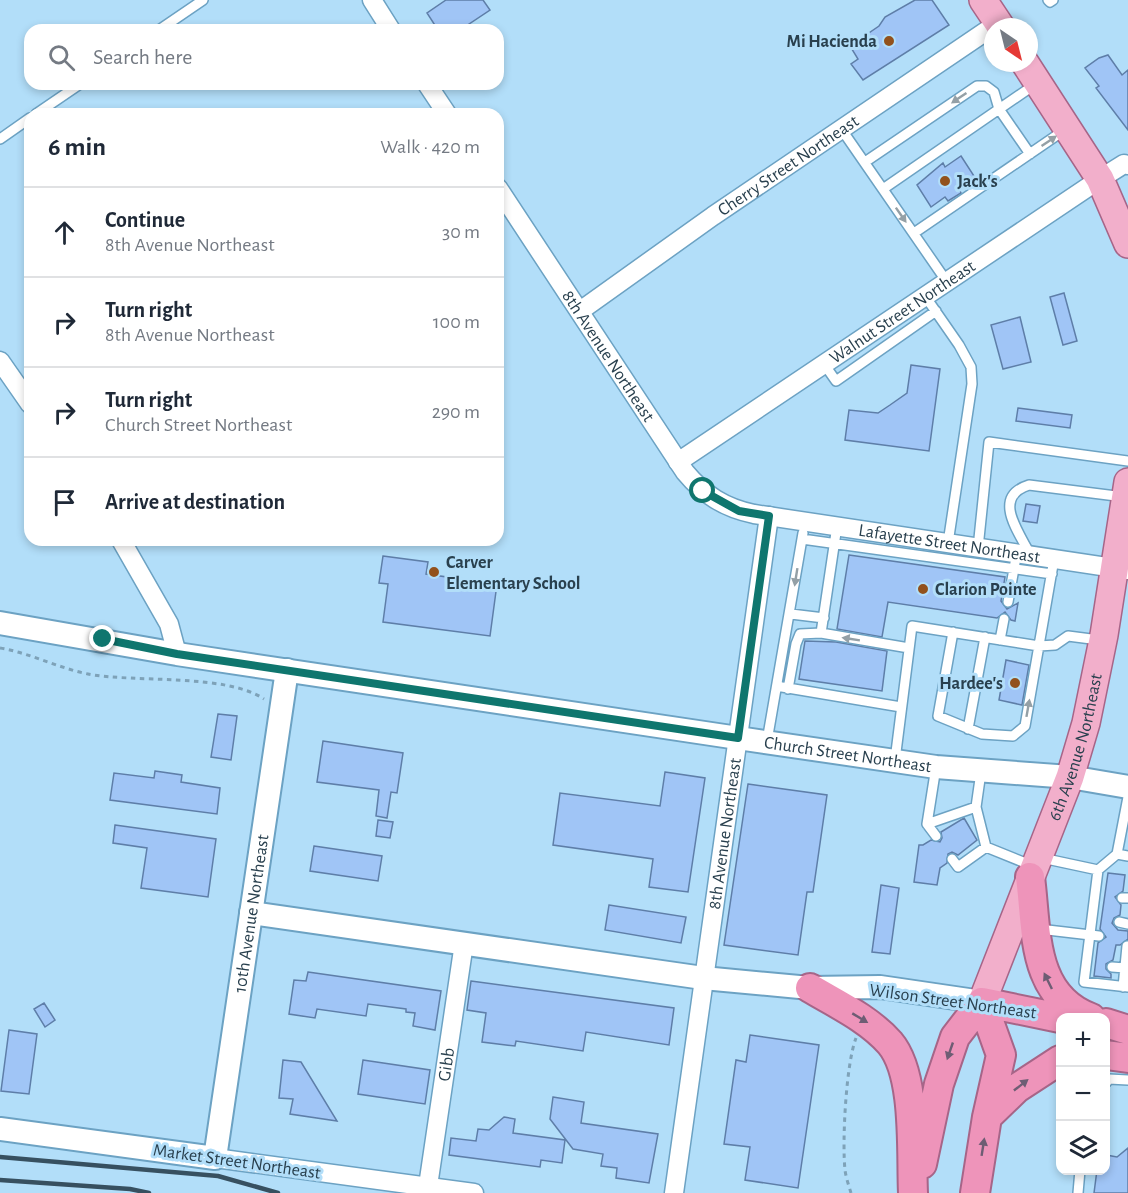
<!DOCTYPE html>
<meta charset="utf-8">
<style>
body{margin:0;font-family:"Alegreya Sans",sans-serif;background:#f6f6f7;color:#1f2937}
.controls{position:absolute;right:18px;bottom:18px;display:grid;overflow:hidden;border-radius:12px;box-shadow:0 3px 9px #0003}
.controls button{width:54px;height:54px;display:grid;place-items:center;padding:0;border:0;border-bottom:2px solid #e0e1e3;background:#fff;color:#1f2937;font:30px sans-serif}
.compass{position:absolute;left:984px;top:18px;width:54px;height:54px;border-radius:50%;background:#fff;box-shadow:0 3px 9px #0003;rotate:145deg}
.stop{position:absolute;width:18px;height:18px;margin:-14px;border:4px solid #0f766e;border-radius:50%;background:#fff}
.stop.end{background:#0f766e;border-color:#fff;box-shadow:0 2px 6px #0008}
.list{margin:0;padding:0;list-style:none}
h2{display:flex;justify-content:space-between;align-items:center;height:78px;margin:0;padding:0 24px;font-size:26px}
h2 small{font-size:20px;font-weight:400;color:#747a83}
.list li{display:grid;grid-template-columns:39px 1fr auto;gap:18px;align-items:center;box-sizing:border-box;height:90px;padding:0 24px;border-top:2px solid #e0e1e3}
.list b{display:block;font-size:22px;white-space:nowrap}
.list p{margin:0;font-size:20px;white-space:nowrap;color:#747a83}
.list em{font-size:20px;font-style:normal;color:#747a83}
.icon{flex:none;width:33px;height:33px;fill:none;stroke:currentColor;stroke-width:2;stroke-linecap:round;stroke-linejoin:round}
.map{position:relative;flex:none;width:1128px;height:1193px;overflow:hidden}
.search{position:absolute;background:#fff;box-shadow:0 3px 9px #0003;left:24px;top:24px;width:480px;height:66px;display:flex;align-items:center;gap:15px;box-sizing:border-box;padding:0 21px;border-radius:18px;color:#747a83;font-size:22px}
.panel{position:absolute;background:#fff;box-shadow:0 3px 9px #0003;left:24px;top:108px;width:480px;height:438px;border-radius:18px}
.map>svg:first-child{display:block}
.building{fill:#a0c5f6;stroke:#5e7ea8;stroke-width:1.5}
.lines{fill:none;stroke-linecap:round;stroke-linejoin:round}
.service-casing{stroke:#6ca2c3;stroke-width:12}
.minor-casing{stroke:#6ca2c3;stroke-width:21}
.tertiary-casing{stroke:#6ca2c3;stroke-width:26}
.primary-casing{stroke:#a66588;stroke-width:30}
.trunk-casing{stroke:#a66588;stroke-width:32}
.path{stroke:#7ea2b8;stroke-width:3;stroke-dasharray:4.5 4.5;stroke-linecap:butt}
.service{stroke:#fff;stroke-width:9}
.minor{stroke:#fff;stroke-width:18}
.tertiary{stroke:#fff;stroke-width:22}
.primary{stroke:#f2afcb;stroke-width:27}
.trunk{stroke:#ee94ba;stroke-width:28}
.rail{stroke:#375060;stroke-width:4.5}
.oneway{fill:#94a0a6}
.oneway2{fill:#6e5d74}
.route{stroke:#0f766e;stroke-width:8}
.poi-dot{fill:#92511c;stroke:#b2def9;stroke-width:2}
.labels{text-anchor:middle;stroke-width:6;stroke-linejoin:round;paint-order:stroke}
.poi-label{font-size:18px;font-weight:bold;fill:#29404e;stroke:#b2def9;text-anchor:start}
.street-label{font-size:18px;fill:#29404e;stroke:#b2def9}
</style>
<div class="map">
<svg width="1128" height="1193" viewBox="0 0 1128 1193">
<rect width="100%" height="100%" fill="#b2def9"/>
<path class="building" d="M446,0H483L490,10L460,30H438L427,13Z
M915,0H932L949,25L863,80L851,64L858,59L850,46L879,26L885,17Z
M1108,55L1122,75L1128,70V130L1096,88L1099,86L1085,68L1099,58Z
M961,156L974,176L958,187L961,193L948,201L945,197L931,207L917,185L943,163L945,167Z
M1064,293L1077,341L1063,345L1050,297Z
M1020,317L1031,362L1003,369L991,325Z
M911,365L940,369L929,451L845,440L849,410L878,413L890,405L907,393Z
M1018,408L1072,415L1070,428L1016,421Z
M1026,504L1040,506L1037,523L1023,521Z
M849,555L1005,577L1001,601L1007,609L1018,603L1015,621L1011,620L1005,612L997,618L888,602L882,637L837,629Z
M383,556L428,562L426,574L497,584L490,636L383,622L388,584L379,583Z
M805,641L836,642L887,651L882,691L799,679Z
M1006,660L1029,665L1022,705L999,700Z
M218,714L237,716L231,760L211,757Z
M323,741L403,753L397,793L391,792L387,818L376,816L379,790L317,782Z
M155,771L182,775L181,782L220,788L217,814L110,800L114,773L154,778Z
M665,772L705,778L688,892L649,887L653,859L553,845L560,793L660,806Z
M748,784L827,795L813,892H807L798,955L724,945Z
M964,818L977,840L958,855L952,852L948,854L947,863L940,868L937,885L914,882L919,845H923L931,840L940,842L942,838L941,832Z
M378,820L393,822L390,838L376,836Z
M115,825L216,839L208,897L141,888L147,848L113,843Z
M314,846L382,856L378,881L310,871Z
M1108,873L1125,875L1123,891L1115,897L1121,905L1120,915L1114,918L1112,923L1118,930L1128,931V939L1120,945H1116L1113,960L1106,964V969L1111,974V978L1094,976L1098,943L1106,937L1100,929Z
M881,885L899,888L890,954L872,952Z
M609,905L686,917L681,943L605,930Z
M308,972L441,991L435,1030L413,1026L415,1013L406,1012V1009L368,1004L366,1016L317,1009L315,1018L289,1014L294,980L306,981Z
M471,981L674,1008L669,1045L586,1032L583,1051L516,1041L515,1046L482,1042L486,1013L467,1010Z
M44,1003L55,1020L45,1027L34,1009Z
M9,1030L37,1034L29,1094L1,1091Z
M750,1035L819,1045L798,1188L745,1180L750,1147L724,1144L736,1060L746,1062Z
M283,1060L301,1062L337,1121L290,1114L293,1099L279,1098Z
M363,1060L430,1070L425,1104L358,1094Z
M553,1097L584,1102L581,1123L658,1134L649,1183L616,1178L617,1168L601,1166L603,1154L573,1149L550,1119Z
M504,1117L515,1119L513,1133L565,1140L562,1163L541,1160L540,1167L449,1155L451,1138L476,1141L478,1129L489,1130Z
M1128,1148V1193H1094L1097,1170H1106V1155L1117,1157Z"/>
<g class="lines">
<defs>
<path id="service" d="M1048,0L1050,2L1053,0
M159,30L203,0
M36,114L80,84
M842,130L947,282
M0,139L30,118
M865,162L977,86H986L994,92L999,109L1030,154
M883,189L1037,83
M914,233L1066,129
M925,296L959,345L971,367L972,384L948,543
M824,364L836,381L936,311
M802,539L1052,574
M978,548L989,442L1128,461
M1031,556C1019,532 991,497 1029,485L1124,497
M1008,602L1015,563
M791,614L824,618
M953,632L938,716L982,734L1013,736L1025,726L1054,559
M821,633L837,526
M1000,640L1004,619
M782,687L901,707
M788,689L796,644L800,634L821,633L909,648
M968,729L985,637
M767,741L803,533
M895,760L912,626L1039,646L1055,645L1068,636L1099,640
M981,772L976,807L986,847
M927,824L976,807
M936,836L927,824L936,767
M1117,854L1128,797
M1042,858L1098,870L1117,854L1128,856
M952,859L958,867L986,847L1033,866
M1098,870L1084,982L1128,987
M1122,898H1128
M1119,922L1128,924
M1039,929L1099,936
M1112,967L1125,968
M1123,987L1127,946
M1106,1083L1109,1079L1128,1080
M1078,1193L1080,1170"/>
<g id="minor">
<path d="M372,0L391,30"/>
<path d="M427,84L447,114"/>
<path id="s1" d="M498,188L685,472C704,495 725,508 754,514L1128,570"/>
<path id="s2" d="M580,311L713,216L998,23"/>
<path d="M0,361L30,404"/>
<path id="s3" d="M678,462L1100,179L1124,164L1128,165"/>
<path d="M121,540L169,624L177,654"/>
<path d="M215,1158L474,1193"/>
<path id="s4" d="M428,1186L464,943"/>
<path id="s5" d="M674,1193L769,516"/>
</g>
<g id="tertiary">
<path id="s6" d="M0,623L177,654L738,738L936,767L1070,777L1128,787"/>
<path d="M251,913L703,978L810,988L880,987L982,1002"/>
<path id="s7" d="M0,1129L215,1158L287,670"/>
</g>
<g id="primary">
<path d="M983,0L1001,27"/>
<path d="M1025,63L1100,179L1128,244"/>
<path id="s8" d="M982,1002L1070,777L1086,723L1104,635L1128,482"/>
</g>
<path id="trunk" d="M1030,877C1037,930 1031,996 1091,1018
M810,988C837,1004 869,1019 890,1043C917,1075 911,1153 913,1193
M982,1002L1060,1018
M1106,1023L1128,1030
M1106,1055L1128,1058
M987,1117L1017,1088L1060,1060
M922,1164L939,1084L955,1037L982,1002
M975,1193L987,1117L1001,1055L982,1002"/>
</defs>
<use href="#service" class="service-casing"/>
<use href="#minor" class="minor-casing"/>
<use href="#tertiary" class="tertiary-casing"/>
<use href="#primary" class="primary-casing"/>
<use href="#trunk" class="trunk-casing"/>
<path class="path" d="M0,648C30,653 58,668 88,674C135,683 225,673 264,699
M851,1193C849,1186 846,1178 845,1170C842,1141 846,1064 856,1038"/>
<use href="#service" class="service"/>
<use href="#minor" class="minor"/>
<use href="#tertiary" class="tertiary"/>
<use href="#primary" class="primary"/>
<use href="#trunk" class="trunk"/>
<path class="rail" d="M0,1157L218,1176L278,1193
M0,1180L130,1189L149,1193"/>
</g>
<defs><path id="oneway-solid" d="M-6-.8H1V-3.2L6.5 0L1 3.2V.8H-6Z" transform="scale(1.5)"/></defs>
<g class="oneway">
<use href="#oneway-solid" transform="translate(959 98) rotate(146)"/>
<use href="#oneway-solid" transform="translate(1049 141) rotate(-34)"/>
<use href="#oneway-solid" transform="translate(901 215) rotate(55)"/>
<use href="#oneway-solid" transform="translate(796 577) rotate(99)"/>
<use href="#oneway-solid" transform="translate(851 639) rotate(-171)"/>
<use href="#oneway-solid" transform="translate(1028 708) rotate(-80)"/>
</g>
<g class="oneway2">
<use href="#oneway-solid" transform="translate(1048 981) rotate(-116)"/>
<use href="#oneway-solid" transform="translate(860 1018) rotate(31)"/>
<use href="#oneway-solid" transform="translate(950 1051) rotate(109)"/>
<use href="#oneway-solid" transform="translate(1021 1085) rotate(-38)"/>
<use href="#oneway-solid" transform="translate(983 1147) rotate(-81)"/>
</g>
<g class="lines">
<path class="route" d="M103,639L177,654L738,738L769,516L739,511L703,491"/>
</g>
<g class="poi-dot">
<circle cx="889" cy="41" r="6"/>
<circle cx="945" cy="181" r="6"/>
<circle cx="434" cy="572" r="6"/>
<circle cx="923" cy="589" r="6"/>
<circle cx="1015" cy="683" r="6"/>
</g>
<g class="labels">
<g class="poi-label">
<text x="877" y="47" text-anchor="end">Mi Hacienda</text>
<text x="957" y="187">Jack's</text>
<text x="446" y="568">Carver<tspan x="446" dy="21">Elementary School</tspan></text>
<text x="935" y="595">Clarion Pointe</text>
<text x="1003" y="689" text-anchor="end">Hardee's</text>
</g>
<g class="street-label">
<text dy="6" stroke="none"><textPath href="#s2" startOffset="254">Cherry Street Northeast</textPath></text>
<text dy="6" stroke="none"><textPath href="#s3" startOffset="270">Walnut Street Northeast</textPath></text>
<text dy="6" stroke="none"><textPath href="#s1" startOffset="201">8th Avenue Northeast</textPath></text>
<text dy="6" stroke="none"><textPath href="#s1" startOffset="620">Lafayette Street Northeast</textPath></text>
<text dy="6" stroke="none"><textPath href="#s8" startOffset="272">6th Avenue Northeast</textPath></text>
<text dy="6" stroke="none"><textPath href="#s6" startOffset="858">Church Street Northeast</textPath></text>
<text dy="6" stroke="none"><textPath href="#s5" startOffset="363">8th Avenue Northeast</textPath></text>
<text dy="6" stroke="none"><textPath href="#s7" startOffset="464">10th Avenue Northeast</textPath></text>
<text transform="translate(953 1001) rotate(8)" y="6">Wilson Street Northeast</text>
<text dy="6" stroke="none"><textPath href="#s4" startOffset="123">Gibb</textPath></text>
<text transform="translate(237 1161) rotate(8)" y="6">Market Street Northeast</text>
</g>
</g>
</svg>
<div class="controls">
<button>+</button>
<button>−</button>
<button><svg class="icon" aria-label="layers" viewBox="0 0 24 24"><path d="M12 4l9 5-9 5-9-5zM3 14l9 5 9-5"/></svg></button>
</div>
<svg class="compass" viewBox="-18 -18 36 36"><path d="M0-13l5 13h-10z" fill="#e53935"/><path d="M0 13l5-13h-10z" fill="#747a83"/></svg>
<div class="stop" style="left:703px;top:491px"></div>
<div class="stop end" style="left:103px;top:639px"></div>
<div class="search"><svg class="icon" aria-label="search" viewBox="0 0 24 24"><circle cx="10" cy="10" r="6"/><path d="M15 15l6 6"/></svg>Search here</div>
<section class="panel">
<h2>6 min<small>Walk · 420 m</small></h2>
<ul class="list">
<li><svg class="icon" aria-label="ahead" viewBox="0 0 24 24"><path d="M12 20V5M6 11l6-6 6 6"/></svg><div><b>Continue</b><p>8th Avenue Northeast</p></div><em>30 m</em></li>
<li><svg class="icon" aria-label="right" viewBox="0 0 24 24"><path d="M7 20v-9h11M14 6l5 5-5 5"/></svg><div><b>Turn right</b><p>8th Avenue Northeast</p></div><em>100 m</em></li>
<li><svg class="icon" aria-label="right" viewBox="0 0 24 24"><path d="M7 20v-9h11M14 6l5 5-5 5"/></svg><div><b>Turn right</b><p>Church Street Northeast</p></div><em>290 m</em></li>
<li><svg class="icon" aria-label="arrive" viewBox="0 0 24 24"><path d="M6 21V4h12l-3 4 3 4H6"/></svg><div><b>Arrive at destination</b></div></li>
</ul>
</section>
</div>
